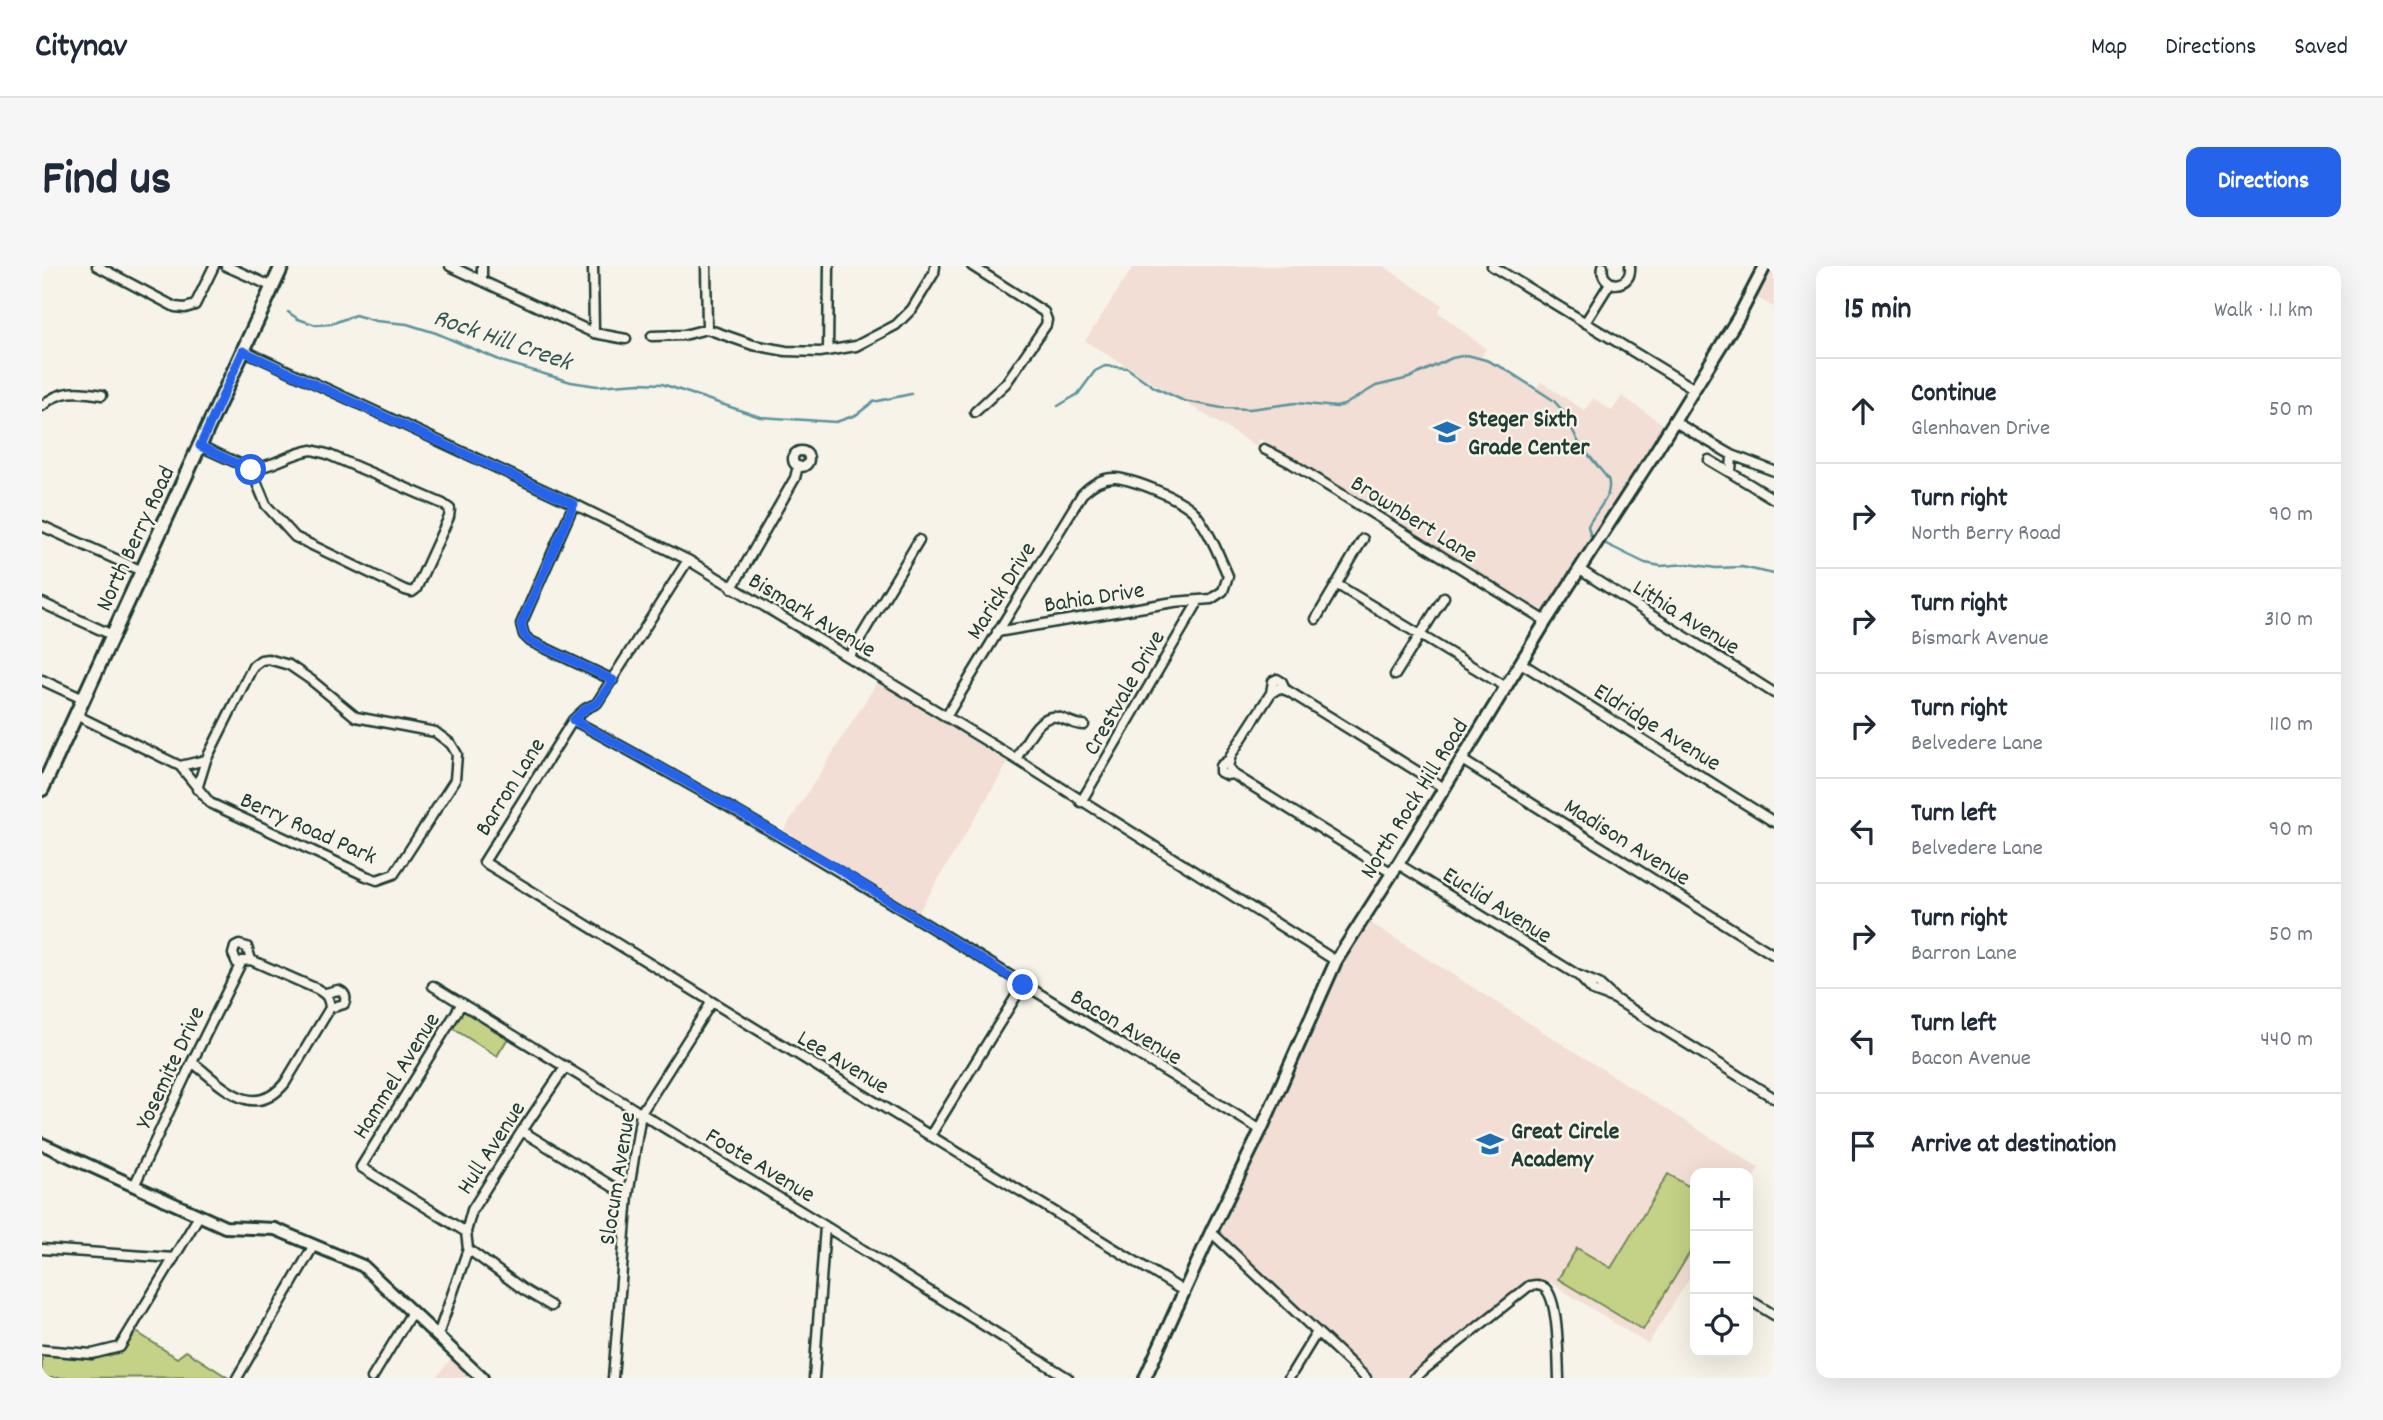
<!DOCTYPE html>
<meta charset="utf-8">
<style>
body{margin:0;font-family:Dekko,sans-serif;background:#f6f6f7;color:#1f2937}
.controls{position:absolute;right:21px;bottom:21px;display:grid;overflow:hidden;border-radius:14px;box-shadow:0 7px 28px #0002}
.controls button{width:63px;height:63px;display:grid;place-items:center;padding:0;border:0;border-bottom:2px solid #e0e1e3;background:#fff;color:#1f2937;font:35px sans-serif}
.stop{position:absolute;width:21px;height:21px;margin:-16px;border:5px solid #2563eb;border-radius:50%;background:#fff}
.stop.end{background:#2563eb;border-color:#fff;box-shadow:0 2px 7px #0008}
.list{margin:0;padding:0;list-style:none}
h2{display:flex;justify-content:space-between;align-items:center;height:91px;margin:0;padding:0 28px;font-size:30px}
h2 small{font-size:23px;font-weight:400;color:#747a83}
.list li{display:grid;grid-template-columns:46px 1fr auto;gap:21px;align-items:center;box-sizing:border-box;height:105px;padding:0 28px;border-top:2px solid #e0e1e3}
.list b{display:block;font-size:26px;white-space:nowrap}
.list p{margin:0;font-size:23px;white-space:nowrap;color:#747a83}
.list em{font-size:23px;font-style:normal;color:#747a83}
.icon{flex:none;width:38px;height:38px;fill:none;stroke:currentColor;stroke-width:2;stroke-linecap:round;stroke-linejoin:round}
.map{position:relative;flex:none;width:1732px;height:1112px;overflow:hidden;border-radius:14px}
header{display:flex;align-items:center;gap:42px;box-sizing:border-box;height:98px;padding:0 35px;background:#fff;border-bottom:2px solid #e0e1e3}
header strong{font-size:33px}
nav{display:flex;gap:38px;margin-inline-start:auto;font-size:24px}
.intro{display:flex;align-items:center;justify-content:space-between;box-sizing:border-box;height:168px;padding:0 42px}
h1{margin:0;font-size:49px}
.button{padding:18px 32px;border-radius:14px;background:#2563eb;color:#fff;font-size:24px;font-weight:700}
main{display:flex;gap:42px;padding:0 42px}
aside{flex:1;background:#fff;border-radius:14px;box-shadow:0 7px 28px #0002}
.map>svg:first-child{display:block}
.built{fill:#f2ded4}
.green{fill:#c3d286;stroke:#71885d;stroke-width:2}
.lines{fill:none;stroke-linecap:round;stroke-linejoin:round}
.stream{stroke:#5a939d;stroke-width:2.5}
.minor-casing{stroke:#1f3d34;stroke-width:13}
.tertiary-casing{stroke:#1f3d34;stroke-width:16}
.secondary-casing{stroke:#1f3d34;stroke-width:18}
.minor{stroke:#f7f3e8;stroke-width:8}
.tertiary{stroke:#f7f3e8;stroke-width:10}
.secondary{stroke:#f7f3e8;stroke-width:12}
.route{stroke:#2563eb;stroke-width:9}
.labels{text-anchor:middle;stroke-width:5;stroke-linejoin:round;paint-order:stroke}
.poi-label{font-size:24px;font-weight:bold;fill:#1f3d34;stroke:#f7f3e8;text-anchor:start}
.street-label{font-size:24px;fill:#1f3d34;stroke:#f7f3e8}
.water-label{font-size:26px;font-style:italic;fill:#335a57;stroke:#f7f3e8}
</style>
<header>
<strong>Citynav</strong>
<nav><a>Map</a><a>Directions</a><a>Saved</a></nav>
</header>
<div class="intro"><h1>Find us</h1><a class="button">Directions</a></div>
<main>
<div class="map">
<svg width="1732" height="1112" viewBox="0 0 1732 1112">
<rect width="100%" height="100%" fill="#f7f3e8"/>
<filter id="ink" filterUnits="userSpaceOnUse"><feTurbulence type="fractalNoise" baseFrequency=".0143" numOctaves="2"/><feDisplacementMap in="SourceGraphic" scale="14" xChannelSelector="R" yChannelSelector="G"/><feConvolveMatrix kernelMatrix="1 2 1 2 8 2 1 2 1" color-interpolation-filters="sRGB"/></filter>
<g filter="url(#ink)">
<path class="built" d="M1092,0H1341L1400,39L1396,46L1444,83L1438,92L1471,108L1493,124L1499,116L1543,145L1551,132L1570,145L1580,130L1622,159L1551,275L1529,300L1510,339L1504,344L1496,342L1218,173L1214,180L1043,75Z
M1729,0H1732V41L1714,31Z
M836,415L966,497L876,647L742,564Z
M1327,656L1717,902L1706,920V907H1653V1003L1606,1078L1506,1015H1488L1417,1074L1367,1112H1332L1180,969L1178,965L1179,960L1288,722Z
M411,1090L432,1111L430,1112H394Z"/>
<path class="green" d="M421,744L466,772L455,790L410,762Z
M1626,908L1653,924V978L1601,1064L1516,1013L1535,982L1569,1002Z
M93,1065L135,1092L144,1085L185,1111L0,1112V1086L67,1090L80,1084Z"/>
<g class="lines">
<path class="stream" d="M246,46L256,53L274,59L289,58L313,49L334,55L365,58L394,67L462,96L529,116L555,120L598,117L620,118L718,151L794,156L814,149L831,136L869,128
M1016,140L1036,128L1053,105L1063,100L1085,102L1112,121L1142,135L1180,142L1208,143L1254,137L1294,141L1302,139L1334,120L1367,112L1410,92L1425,89L1444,94L1463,103L1511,134L1521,145L1537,177L1566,213C1572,230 1553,245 1546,260L1548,268L1552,272
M1558,275L1603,297L1619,300L1646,298L1674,302L1700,301L1732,308"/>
<defs>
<path id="minor" d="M55,0L133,41L143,42L153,39L172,0
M184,0L231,21
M408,0L552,67L584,73
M440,0V15
M551,0L552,67
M664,0L665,63
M930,0L1002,46L1005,54L1004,59L964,117L933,146
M1450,0L1651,122
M1561,0C1559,10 1564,16 1573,18C1584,17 1589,11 1588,0
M1543,57L1568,17
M610,70L642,69L665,63L711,79L744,85L778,86L814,80L854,59L870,43L892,7L893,0
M201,84L532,238L646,294L974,493L1294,695
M786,85L787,0
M0,140C18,123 37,125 60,129
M1631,155L1690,189L1732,205
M158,180L209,203
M1222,183L1249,197L1504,355
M270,184L285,188L401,238L408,243L407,251L374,323L370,326L363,324L253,271L224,239L209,203C232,201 248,187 270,184Z
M751 193a8 8 0 1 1 16 0a8 8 0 1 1-16 0Z
M1690,189L1689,207L1732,233
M1667,194L1689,207
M532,238L479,358L482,369L488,375L571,414
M0,260L100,305
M646,294L555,437L543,443L531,454L442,596L1143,1026
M1538,304L1732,427
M1294,318L1464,421
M690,322L753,212L756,200
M0,337L70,369
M1274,353L1321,273
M807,391L877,274
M226,393L247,399L269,414L314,451L393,466L409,478L415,488L413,514L352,608L335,614L324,610L168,537L138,500L164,494L211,400L219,394Z
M1479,397L1732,556
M1353,409L1402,331
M0,414L41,433
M1229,427L1231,415L1235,413L1240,416L1243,423
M34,449L138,500
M904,451L1040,228C1049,219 1060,211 1074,212C1093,214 1141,233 1153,247C1167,265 1177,289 1186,310L1181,325L1169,333L1132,336L955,366
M531,454C767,581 991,725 1219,864
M974,493C983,479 996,447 1015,451C1025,453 1031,459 1042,459
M1188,493L1178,500V506L1184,509L1191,508
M1420,494L1732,689
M155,523L164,494
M1039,536L1156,336
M1356,598L1537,710L1551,725L1573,733L1732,832
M1350,607L1191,508L1186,501L1189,489L1229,427L1237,422L1246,425L1402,522
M196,699L191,688L193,681L197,679L205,681L209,694
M1538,710L1557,718L1571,731
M391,720L783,960L1026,1112
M284,727L296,724C303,726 305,732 302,738L288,742
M420,737L319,901L424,966
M480,865L586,930
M888,870L981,719
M92,920L150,796L200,695L209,694L275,723C284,728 287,731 288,742L243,817C210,857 179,818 150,796
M1169,966L1324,1112
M0,983L132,992
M426,983L482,1024L509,1040
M1706,1033L1732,1049
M396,1069L426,983L424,966L430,944L480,865L524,800
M0,1084L50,1088L78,1081L157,950
M195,1112L272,979
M330,1112L370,1046
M571,1112L586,930L599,847L669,737
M772,1112L783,960
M1247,1112L1275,1066
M1372,1112L1487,1020C1493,1019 1498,1018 1503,1022C1517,1035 1516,1092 1517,1112"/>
<path id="tertiary" d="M0,878L183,961L233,963L321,1000L440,1112
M1103,1112L1169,966L1219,864L1294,695L1356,598L1504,355L1612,188L1696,52L1723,0"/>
<path id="secondary" d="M0,523L240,0"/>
</defs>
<use href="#minor" class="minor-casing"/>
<use href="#tertiary" class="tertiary-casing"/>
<use href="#secondary" class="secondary-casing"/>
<use href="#minor" class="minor"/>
<use href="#tertiary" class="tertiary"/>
<use href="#secondary" class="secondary"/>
</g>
</g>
<g class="lines" filter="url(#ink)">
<path class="route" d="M209,204L158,180L201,85L532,238L479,358L482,369L488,375L571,414L555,437L543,443L531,454L616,500L793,601L981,719"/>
</g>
<defs>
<symbol id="school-bare" viewBox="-9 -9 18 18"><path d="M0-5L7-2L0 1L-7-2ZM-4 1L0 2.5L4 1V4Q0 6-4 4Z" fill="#1f6fb2" stroke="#f7f3e8" stroke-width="2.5" paint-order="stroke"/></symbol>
</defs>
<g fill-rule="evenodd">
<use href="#school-bare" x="1386" y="147" width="38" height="38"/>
<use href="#school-bare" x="1429" y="859" width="38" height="38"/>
</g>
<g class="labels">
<g class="poi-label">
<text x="1426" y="160">Steger Sixth<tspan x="1426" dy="28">Grade Center</tspan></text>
<text x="1469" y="872">Great Circle<tspan x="1469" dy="28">Academy</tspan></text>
</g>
<g class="street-label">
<text transform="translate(1373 252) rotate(32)" y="8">Brownbert Lane</text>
<text transform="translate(92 272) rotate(-65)" y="8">North Berry Road</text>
<text transform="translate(958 324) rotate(-58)" y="8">Marick Drive</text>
<text transform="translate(1052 330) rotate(-9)" y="8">Bahia Drive</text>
<text transform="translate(771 348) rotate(31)" y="8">Bismark Avenue</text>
<text transform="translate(1645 350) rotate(32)" y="8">Lithia Avenue</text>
<text transform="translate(1081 426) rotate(-60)" y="8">Crestvale Drive</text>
<text transform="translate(1616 460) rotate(32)" y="8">Eldridge Avenue</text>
<text transform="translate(467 520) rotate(-58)" y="8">Barron Lane</text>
<text transform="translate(1371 532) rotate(-58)" y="8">North Rock Hill Road</text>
<text transform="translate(267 561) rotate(24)" y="8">Berry Road Park</text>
<text transform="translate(1586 575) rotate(32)" y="8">Madison Avenue</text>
<text transform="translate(1456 638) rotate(32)" y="8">Euclid Avenue</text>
<text transform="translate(1085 760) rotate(31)" y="8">Bacon Avenue</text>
<text transform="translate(802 795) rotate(31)" y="8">Lee Avenue</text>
<text transform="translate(127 801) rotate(-65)" y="8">Yosemite Drive</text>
<text transform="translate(353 809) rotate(-58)" y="8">Hammel Avenue</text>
<text transform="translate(448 881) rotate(-57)" y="8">Hull Avenue</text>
<text transform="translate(719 898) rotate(31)" y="8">Foote Avenue</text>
<text transform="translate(574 912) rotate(-81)" y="8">Slocum Avenue</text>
</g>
<g class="water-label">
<text transform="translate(461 72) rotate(19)" y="9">Rock Hill Creek</text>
</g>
</g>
</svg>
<div class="controls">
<button>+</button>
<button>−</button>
<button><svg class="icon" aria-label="locate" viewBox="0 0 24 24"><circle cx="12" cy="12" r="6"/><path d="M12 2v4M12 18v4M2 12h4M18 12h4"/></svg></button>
</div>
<div class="stop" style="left:209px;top:204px"></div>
<div class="stop end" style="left:981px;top:719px"></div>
</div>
<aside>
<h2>15 min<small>Walk · 1.1 km</small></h2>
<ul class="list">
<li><svg class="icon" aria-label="ahead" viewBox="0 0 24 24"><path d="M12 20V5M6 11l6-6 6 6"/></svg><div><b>Continue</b><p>Glenhaven Drive</p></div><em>50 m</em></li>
<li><svg class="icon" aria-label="right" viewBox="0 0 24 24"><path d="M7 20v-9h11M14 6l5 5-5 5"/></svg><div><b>Turn right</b><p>North Berry Road</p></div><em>90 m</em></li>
<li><svg class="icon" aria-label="right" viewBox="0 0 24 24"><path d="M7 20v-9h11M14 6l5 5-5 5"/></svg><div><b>Turn right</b><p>Bismark Avenue</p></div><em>310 m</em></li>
<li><svg class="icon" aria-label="right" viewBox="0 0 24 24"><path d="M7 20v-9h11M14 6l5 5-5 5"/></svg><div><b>Turn right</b><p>Belvedere Lane</p></div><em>110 m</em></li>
<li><svg class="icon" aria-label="left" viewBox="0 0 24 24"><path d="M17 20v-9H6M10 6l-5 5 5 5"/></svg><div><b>Turn left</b><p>Belvedere Lane</p></div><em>90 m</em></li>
<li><svg class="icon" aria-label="right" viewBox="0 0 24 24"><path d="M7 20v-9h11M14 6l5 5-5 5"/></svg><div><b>Turn right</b><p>Barron Lane</p></div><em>50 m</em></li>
<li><svg class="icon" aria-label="left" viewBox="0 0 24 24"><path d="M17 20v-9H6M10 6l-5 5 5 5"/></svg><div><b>Turn left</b><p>Bacon Avenue</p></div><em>440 m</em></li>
<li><svg class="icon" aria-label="arrive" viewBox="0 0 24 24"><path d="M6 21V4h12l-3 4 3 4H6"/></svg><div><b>Arrive at destination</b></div></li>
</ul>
</aside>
</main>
